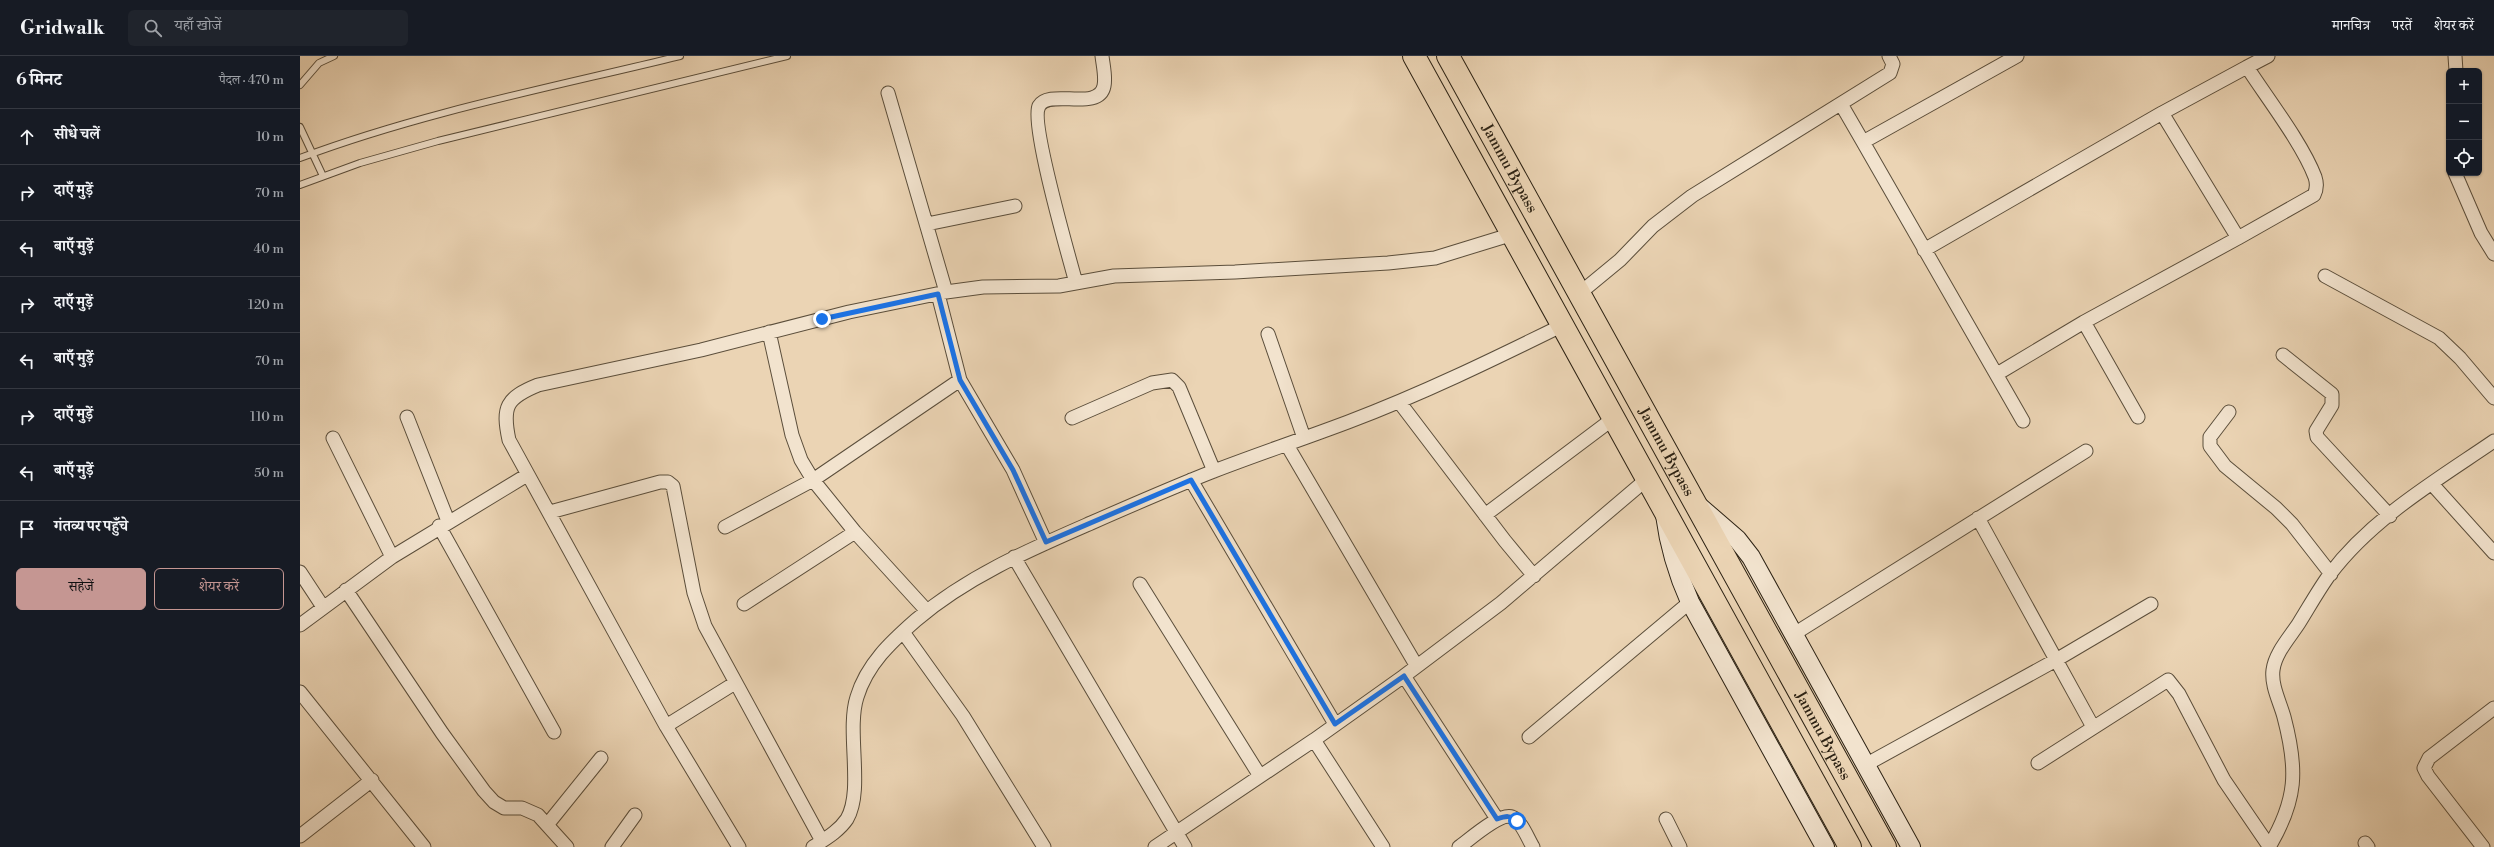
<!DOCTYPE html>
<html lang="hi">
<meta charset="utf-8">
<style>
body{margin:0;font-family:"Libre Bodoni","Noto Serif Devanagari",serif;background:#20242c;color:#f1f3f6}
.controls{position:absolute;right:12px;top:12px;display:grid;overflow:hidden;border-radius:6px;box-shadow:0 1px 3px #0004}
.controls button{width:36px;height:36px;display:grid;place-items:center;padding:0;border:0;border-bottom:1px solid #363941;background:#171b24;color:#f1f3f6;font:20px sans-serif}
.stop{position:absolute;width:12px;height:12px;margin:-9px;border:3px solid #1a73e8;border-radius:50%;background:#fff}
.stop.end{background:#1a73e8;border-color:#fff;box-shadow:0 1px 4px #0008}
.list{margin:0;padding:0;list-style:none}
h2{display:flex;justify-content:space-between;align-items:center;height:52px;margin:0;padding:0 16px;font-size:17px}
h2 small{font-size:13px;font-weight:400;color:#9ea1a6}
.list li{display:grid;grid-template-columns:26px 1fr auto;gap:12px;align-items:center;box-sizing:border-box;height:56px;padding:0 16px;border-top:1px solid #363941}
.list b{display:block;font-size:15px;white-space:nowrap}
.list em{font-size:13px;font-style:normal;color:#9ea1a6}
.actions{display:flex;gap:8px;padding:12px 16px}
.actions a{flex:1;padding:9px 0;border:1px solid #c59692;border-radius:6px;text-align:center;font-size:14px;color:#c59692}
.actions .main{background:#c59692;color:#111}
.icon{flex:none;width:22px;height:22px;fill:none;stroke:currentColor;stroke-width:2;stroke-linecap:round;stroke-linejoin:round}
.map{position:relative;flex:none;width:2194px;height:791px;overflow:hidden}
header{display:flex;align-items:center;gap:24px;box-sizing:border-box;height:56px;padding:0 20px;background:#171b24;border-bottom:1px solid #363941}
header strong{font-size:19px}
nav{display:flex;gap:22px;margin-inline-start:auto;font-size:14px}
.search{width:280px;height:36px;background:#20242c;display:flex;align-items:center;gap:10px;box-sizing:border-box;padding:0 14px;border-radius:6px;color:#9ea1a6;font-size:15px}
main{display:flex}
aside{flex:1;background:#171b24}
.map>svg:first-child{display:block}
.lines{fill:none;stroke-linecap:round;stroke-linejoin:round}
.lane-casing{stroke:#5b4e3b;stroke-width:8}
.street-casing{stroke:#5b4e3b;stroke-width:15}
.secondary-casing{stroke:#2b2113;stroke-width:20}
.highway-casing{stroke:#2b2113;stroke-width:24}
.lane{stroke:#f2e3ce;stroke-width:6}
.street{stroke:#f2e3ce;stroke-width:13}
.secondary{stroke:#f2e3ce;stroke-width:18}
.highway{stroke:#ebd4b4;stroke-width:22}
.route{stroke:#1a73e8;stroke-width:5}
.labels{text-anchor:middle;stroke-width:3;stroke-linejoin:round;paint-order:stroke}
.street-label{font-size:15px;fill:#2b2113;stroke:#f2e3ce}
</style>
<header>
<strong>Gridwalk</strong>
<div class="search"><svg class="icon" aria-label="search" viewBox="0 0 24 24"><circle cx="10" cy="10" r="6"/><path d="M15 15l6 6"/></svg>यहाँ खोजें</div>
<nav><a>मानचित्र</a><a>परतें</a><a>शेयर करें</a></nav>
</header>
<main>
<aside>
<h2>6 मिनट<small>पैदल · 470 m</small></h2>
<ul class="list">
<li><svg class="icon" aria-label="ahead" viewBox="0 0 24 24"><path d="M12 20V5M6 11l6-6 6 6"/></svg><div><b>सीधे चलें</b></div><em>10 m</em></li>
<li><svg class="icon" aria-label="right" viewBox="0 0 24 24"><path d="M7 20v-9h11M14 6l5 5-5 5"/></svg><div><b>दाएँ मुड़ें</b></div><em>70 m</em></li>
<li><svg class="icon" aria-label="left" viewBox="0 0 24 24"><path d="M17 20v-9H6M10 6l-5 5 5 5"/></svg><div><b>बाएँ मुड़ें</b></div><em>40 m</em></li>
<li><svg class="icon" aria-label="right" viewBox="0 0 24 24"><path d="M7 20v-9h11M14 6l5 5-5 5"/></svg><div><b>दाएँ मुड़ें</b></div><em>120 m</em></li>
<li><svg class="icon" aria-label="left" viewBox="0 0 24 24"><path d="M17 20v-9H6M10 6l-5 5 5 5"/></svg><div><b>बाएँ मुड़ें</b></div><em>70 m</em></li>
<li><svg class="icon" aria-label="right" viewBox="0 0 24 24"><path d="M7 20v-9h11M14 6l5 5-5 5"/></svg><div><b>दाएँ मुड़ें</b></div><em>110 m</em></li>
<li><svg class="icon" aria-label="left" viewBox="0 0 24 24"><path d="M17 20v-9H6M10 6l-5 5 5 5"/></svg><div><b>बाएँ मुड़ें</b></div><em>50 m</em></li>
<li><svg class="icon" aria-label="arrive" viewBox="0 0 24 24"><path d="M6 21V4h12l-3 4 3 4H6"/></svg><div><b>गंतव्य पर पहुँचे</b></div></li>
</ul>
<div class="actions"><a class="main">सहेजें</a><a>शेयर करें</a></div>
</aside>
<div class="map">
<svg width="2194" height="791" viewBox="0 0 2194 791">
<rect width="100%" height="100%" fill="#ebd4b4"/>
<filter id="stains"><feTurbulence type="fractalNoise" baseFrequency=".005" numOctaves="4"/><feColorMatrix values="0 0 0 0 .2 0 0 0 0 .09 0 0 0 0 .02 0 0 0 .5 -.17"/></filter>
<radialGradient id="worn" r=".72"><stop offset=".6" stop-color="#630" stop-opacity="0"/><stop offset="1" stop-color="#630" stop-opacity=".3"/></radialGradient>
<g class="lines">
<defs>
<path id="lane" d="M0,29L19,7L34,0
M0,71L23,120
M0,102C123,56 253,31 380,0
M0,129L60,107L138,85L487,0"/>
<path id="street" d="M2155,0L2156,15
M1947,11L1968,0
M588,37L646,236
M1541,48L1563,86L1717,0
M1862,57L1947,11C1967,42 2002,87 2015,121C2017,127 2017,133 2014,139L1938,182
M1563,86L1723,365
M2155,117L2181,177L2194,198
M627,168L715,150
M1624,194L1862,57L1938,182L1784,266L1697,318
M2025,220L2139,282L2160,302L2194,342
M776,227C769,201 730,66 739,50C749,32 799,56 804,30C806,21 803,9 802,0
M1280,237L1320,204L1353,170L1392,140L1590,17L1593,8L1589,0
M638,238L660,324L713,414L746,487
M1784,266L1838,361
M469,276L492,379L501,404L513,424L555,476L627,555
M968,278L1004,382
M1983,299L2032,338V349L2016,375L2017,381L2090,460
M1100,347L1205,485L1234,520
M1929,356L1910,381V390L1925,410L1976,452L1992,468L2031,518
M107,361L148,465
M772,362L852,327L872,324L879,331L914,415
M33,382L92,501
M987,389L1116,609
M891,424L1035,668
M2132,428L2194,497
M250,456L360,426H368L373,430L394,537L405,570L522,785
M1185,459L1314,362
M1678,462L1793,671
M139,470L254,676
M425,471L513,424L660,324
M714,501L885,791
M0,516L23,551
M840,528L960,720
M46,534L142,677L184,735L194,746L204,752H222L238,759L267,791
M444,548L555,476
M0,569L92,501L227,419
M603,576L663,660L744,791
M1494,578L1786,395
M1104,620L1197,763
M0,636L124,791
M366,670L435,627
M1229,681L1390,546
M1014,684L1083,791
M1738,707L1868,624L1879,638L1924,724L1969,790
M1567,708L1756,604L1851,548
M1366,763L1380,791
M247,769L301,702
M0,780L72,724
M2065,787L2068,791
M312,791L335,759
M439,791L366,670L209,384C202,351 206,342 238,329L401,294L549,256L646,236L683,231L759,230L814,220L935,216L1088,207L1135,202L1213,178
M513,791C525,783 539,775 547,763C564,734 546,675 557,641C567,608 591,586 616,564C668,520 729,494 791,467C832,449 873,431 914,415C958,398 1003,383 1048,366C1122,338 1192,304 1263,269
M855,791L1014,684L1104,620L1201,547L1347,423
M1159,791C1169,784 1200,756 1212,761C1221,764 1228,783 1233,791
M1969,791C1997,744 1998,714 1984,661C1980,646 1971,630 1973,614C1975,597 1990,581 1999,567C2009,551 2019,533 2030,518C2072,462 2137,424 2194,385
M2183,791L2128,720L2124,712L2129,702L2194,652"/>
<path id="secondary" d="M1400,451L1437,483L1451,501L1611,791
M1365,459C1369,490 1377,517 1390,546L1525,791"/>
<g id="highway">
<path d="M1114,0L1550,791"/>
<path id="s1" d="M1148,0L1585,791"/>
</g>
</defs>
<use href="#lane" class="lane-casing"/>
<use href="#street" class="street-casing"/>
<use href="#secondary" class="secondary-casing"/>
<use href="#highway" class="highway-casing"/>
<use href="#lane" class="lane"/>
<use href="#street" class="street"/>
<use href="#secondary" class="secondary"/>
<use href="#highway" class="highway"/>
</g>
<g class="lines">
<path class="route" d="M522,263L638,238L660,324L713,414L746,486L891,424L1035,668L1104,620L1197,763C1206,760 1210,759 1217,765"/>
</g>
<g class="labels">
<g class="street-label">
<text dy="5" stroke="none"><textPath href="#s1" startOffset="128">Jammu Bypass</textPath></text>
<text dy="5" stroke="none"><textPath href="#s1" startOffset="452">Jammu Bypass</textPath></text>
<text dy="5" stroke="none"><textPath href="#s1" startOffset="776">Jammu Bypass</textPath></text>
</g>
</g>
<rect width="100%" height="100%" filter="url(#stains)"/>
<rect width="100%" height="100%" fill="url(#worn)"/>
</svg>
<div class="controls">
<button>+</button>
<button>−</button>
<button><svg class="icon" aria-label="locate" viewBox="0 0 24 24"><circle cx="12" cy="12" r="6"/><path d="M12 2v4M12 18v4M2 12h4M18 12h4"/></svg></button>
</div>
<div class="stop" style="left:1217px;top:765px"></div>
<div class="stop end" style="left:522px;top:263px"></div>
</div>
</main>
